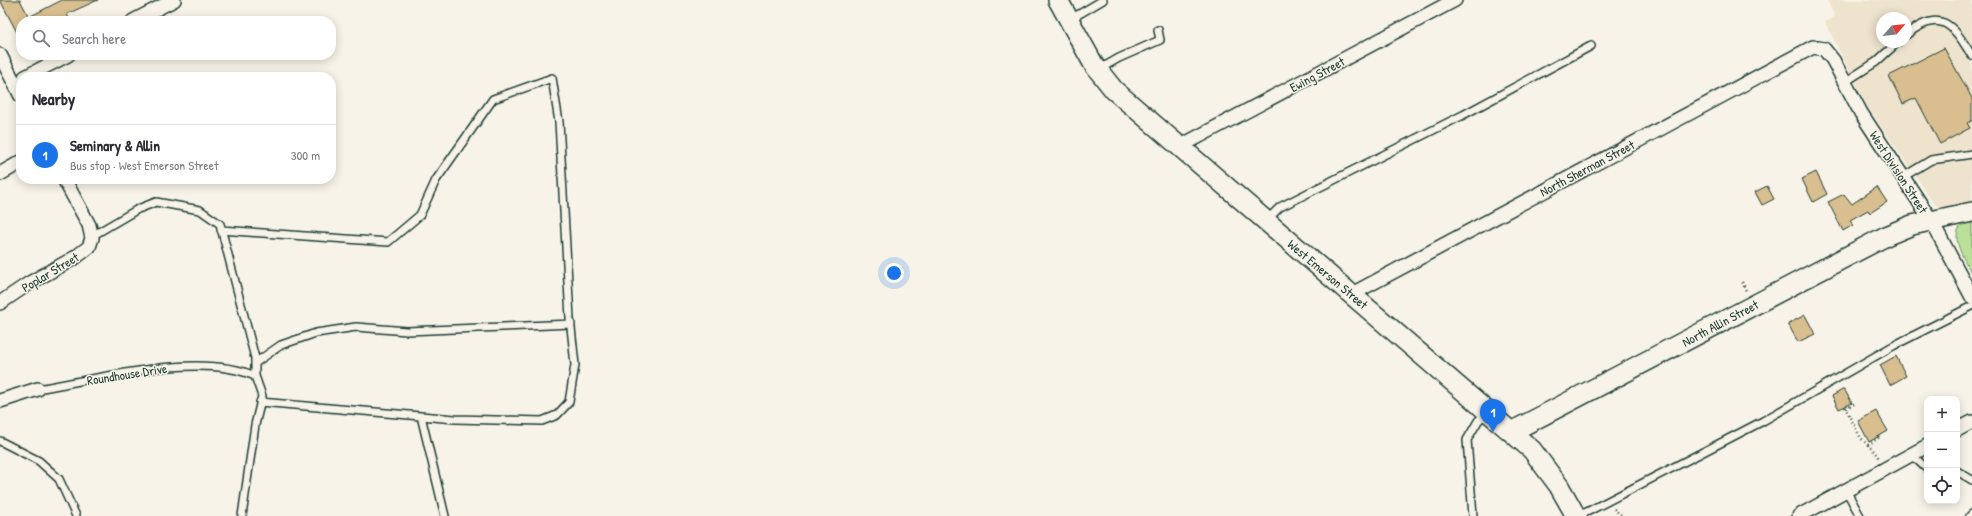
<!DOCTYPE html>
<meta charset="utf-8">
<style>
body{margin:0;font-family:"Patrick Hand",sans-serif;background:#f7f7f7;color:#2b2b33}
.controls{position:absolute;right:12px;bottom:12px;display:grid;overflow:hidden;border-radius:8px;box-shadow:0 2px 10px #0003}
.controls button{width:36px;height:36px;display:grid;place-items:center;padding:0;border:0;border-bottom:1px solid #e1e1e2;background:#fff;color:#2b2b33;font:20px sans-serif}
.compass{position:absolute;left:1876px;top:12px;width:36px;height:36px;border-radius:50%;background:#fff;box-shadow:0 2px 10px #0003;rotate:63deg}
.you{position:absolute;left:894px;top:273px;width:14px;height:14px;margin:-10px;border:3px solid #fff;border-radius:50%;background:#1a73e8;box-shadow:0 0 0 6px #1a73e833}
.badge{display:grid;place-items:center;width:26px;height:26px;border-radius:50%;background:#1a73e8;color:#fff;font-size:13px;font-weight:700}
.pin{position:absolute;translate:-50% -33px;filter:drop-shadow(0 1px 2px #0008)}
.pin::after{content:'';position:absolute;top:21px;width:14px;height:12px;background:inherit;clip-path:polygon(0 0,100% 0,50% 100%)}
.list{margin:0;padding:0;list-style:none}
h2{display:flex;justify-content:space-between;align-items:center;height:52px;margin:0;padding:0 16px;font-size:17px}
h2 small{font-size:13px;font-weight:400;color:#7c7c81}
.list li{display:grid;grid-template-columns:26px 1fr auto;gap:12px;align-items:center;box-sizing:border-box;height:60px;padding:0 16px;border-top:1px solid #e1e1e2}
.list b{display:block;font-size:15px;white-space:nowrap}
.list p{margin:0;font-size:13px;white-space:nowrap;color:#7c7c81}
.list em{font-size:13px;font-style:normal;color:#7c7c81}
.icon{flex:none;width:22px;height:22px;fill:none;stroke:currentColor;stroke-width:2;stroke-linecap:round;stroke-linejoin:round}
.map{position:relative;flex:none;width:1972px;height:516px;overflow:hidden}
.search{position:absolute;background:#fff;box-shadow:0 2px 10px #0003;left:16px;top:16px;width:320px;height:44px;display:flex;align-items:center;gap:10px;box-sizing:border-box;padding:0 14px;border-radius:16px;color:#7c7c81;font-size:15px}
.panel{position:absolute;background:#fff;box-shadow:0 2px 10px #0003;left:16px;top:72px;width:320px;height:112px;border-radius:16px}
.map>svg:first-child{display:block}
.built{fill:#eee3cd;fill-rule:evenodd}
.green{fill:#bbe09a;stroke:#6d8e67}
.building{fill:#d9bf8f;stroke:#1f3d34}
.lines{fill:none;stroke-linecap:round;stroke-linejoin:round}
.lane-casing{stroke:#1f3d34;stroke-width:10}
.street-casing{stroke:#1f3d34;stroke-width:16}
.secondary-casing{stroke:#1f3d34;stroke-width:22}
.path{stroke:#1f3d34;stroke-width:2.5;stroke-dasharray:1 3;stroke-linecap:butt}
.lane{stroke:#f7f3e8;stroke-width:7}
.street{stroke:#f7f3e8;stroke-width:13}
.secondary{stroke:#f7f3e8;stroke-width:19}
.labels{text-anchor:middle;stroke-width:3;stroke-linejoin:round;paint-order:stroke}
.street-label{font-size:13px;fill:#1f3d34;stroke:#f7f3e8}
</style>
<div class="map">
<svg width="1972" height="516" viewBox="0 0 1972 516">
<rect width="100%" height="100%" fill="#f7f3e8"/>
<filter id="ink" filterUnits="userSpaceOnUse"><feTurbulence type="fractalNoise" baseFrequency=".025" numOctaves="2"/><feDisplacementMap in="SourceGraphic" scale="8" xChannelSelector="R" yChannelSelector="G"/><feConvolveMatrix kernelMatrix="1 2 1 2 8 2 1 2 1" color-interpolation-filters="sRGB"/></filter>
<g filter="url(#ink)">
<path class="built" d="M1827,0H1972V201L1941,209L1933,202L1867,106L1825,22L1835,17ZM1882,18H1906V42H1882Z"/>
<path class="green" d="M1972,221V274C1965,260 1942,227 1972,221Z"/>
<path class="building" d="M0,0H20L29,17L62,0H98L67,14L70,21H21V40Z
M1944,48L1972,98V121L1967,123L1970,128L1940,144L1916,98L1903,104L1889,76Z
M1816,172L1827,194L1813,202L1802,179Z
M1767,186L1774,199L1762,205L1755,192Z
M1877,187L1887,202L1870,213L1868,210L1850,220L1853,225L1843,231L1828,202L1844,194L1852,204Z
M1805,315L1815,334L1798,342L1788,324Z
M1896,356L1906,376L1890,385L1880,365Z
M1844,389L1852,403L1839,409L1832,396Z
M1876,411L1888,431L1869,442L1858,421Z"/>
<g class="lines">
<defs>
<path id="lane" d="M1069,20L1103,0
M1906,35C1941,7 1953,25 1972,56
M1098,70L1119,58L1160,40L1158,30
M1845,82L1876,62L1898,42
M1903,177L1931,160L1972,154
M1267,220L1280,207L1292,201L1463,115L1591,46
M221,230L388,242L420,215L436,180L493,99L552,78L559,122L570,318L575,365L569,402L557,415L542,421L455,419L260,402
M92,236L138,209L156,202L200,210L220,224L255,358V376L262,396L255,425L242,516
M255,363L281,345L316,333L356,327L407,331L571,324
M38,389C97,379 200,351 255,376
M421,416L445,516
M0,441L39,461L59,479L76,516
M1911,454L1927,469
M1957,471L1972,480
M1846,490L1860,516
M1473,516L1467,440L1478,421L1487,412
M1579,516L1763,421L1893,346L1972,306
M1970,516L1972,514"/>
<path id="street" d="M133,21L174,0
M0,55L21,96
M25,77L68,55
M1179,147L1455,0
M0,174L21,162
M1352,294L1813,47L1824,49L1833,60L1861,113L1931,220L1972,297
M0,303L28,284L76,257L89,247L92,238L89,225L64,179
M0,401L38,389
M1957,430L1972,422
M1799,516L1927,446"/>
<path id="secondary" d="M1058,0L1094,65L1114,90L1532,450L1559,486L1576,516
M1511,432L1888,235L1912,225L1972,212"/>
</defs>
<use href="#lane" class="lane-casing"/>
<use href="#street" class="street-casing"/>
<use href="#secondary" class="secondary-casing"/>
<path class="path" d="M1742,282L1747,293
M1845,407C1850,417 1855,428 1861,438C1868,446 1874,449 1879,459
M1846,408L1856,403
M1868,445L1881,436
M1614,509L1622,516"/>
<use href="#lane" class="lane"/>
<use href="#street" class="street"/>
<use href="#secondary" class="secondary"/>
</g>
</g>
<g class="labels">
<g class="street-label">
<text transform="translate(1317 74) rotate(-28)" y="5">Ewing Street</text>
<text transform="translate(1587 168) rotate(-28)" y="5">North Sherman Street</text>
<text transform="translate(1899 172) rotate(57)" y="5">West Division Street</text>
<text transform="translate(50 272) rotate(-31)" y="5">Poplar Street</text>
<text transform="translate(1328 274) rotate(40)" y="5">West Emerson Street</text>
<text transform="translate(1720 323) rotate(-28)" y="5">North Allin Street</text>
<text transform="translate(127 374) rotate(-9)" y="5">Roundhouse Drive</text>
</g>
</g>
</svg>
<div class="controls">
<button>+</button>
<button>−</button>
<button><svg class="icon" aria-label="locate" viewBox="0 0 24 24"><circle cx="12" cy="12" r="6"/><path d="M12 2v4M12 18v4M2 12h4M18 12h4"/></svg></button>
</div>
<svg class="compass" viewBox="-18 -18 36 36"><path d="M0-13l5 13h-10z" fill="#e53935"/><path d="M0 13l5-13h-10z" fill="#7c7c81"/></svg>
<div class="you"></div>
<div class="pin badge" style="left:1493px;top:432px">1</div>
<div class="search"><svg class="icon" aria-label="search" viewBox="0 0 24 24"><circle cx="10" cy="10" r="6"/><path d="M15 15l6 6"/></svg>Search here</div>
<section class="panel">
<h2>Nearby<small></small></h2>
<ul class="list">
<li><span class="badge">1</span><div><b>Seminary &amp; Allin</b><p>Bus stop · West Emerson Street</p></div><em>300 m</em></li>
</ul>
</section>
</div>
